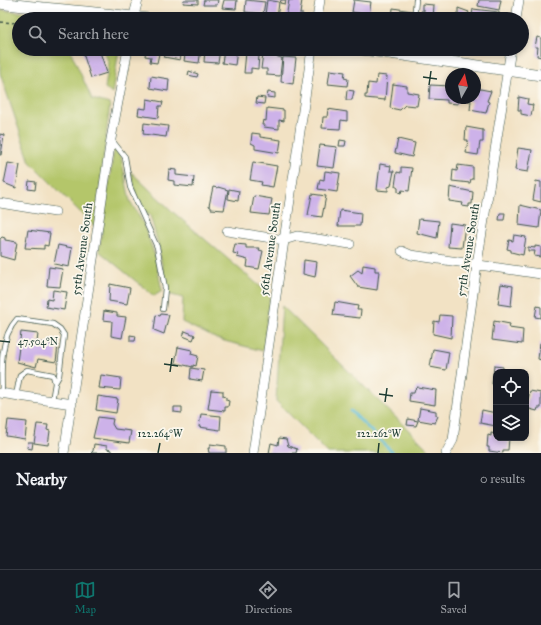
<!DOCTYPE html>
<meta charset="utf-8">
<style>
body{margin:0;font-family:"IM FELL Great Primer",serif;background:#242831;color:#f1f3f6}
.controls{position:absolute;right:12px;bottom:12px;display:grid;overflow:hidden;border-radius:8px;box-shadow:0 2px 6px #0003}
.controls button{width:36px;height:36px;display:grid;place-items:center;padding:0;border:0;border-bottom:1px solid #363941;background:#171b24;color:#f1f3f6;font:20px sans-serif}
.compass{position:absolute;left:445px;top:68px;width:36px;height:36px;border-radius:50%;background:#171b24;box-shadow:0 2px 6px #0003;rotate:8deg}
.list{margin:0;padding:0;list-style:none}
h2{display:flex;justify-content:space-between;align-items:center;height:52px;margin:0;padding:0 16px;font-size:17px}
h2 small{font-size:13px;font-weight:400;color:#9ea1a6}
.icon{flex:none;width:22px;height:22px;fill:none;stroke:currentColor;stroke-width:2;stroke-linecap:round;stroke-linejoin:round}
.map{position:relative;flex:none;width:541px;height:453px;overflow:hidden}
.search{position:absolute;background:#171b24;box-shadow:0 2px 6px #0003;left:12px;right:12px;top:12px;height:44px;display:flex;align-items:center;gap:10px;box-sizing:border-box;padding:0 14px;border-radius:22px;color:#9ea1a6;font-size:15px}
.sheet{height:116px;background:#171b24}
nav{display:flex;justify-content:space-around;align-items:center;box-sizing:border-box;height:56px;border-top:1px solid #363941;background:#171b24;font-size:11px;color:#9ea1a6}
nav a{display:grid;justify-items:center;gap:2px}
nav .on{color:#0f766e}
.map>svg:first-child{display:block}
.green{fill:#b4c66a;stroke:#6a824f}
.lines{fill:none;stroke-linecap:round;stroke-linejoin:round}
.stream{stroke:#57bad6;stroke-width:3}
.building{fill:#cdb2e9}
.service-casing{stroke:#3f564a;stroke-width:6}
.minor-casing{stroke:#3f564a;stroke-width:10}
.tertiary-casing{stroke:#3f564a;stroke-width:12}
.path{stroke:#3f564a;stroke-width:1.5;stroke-dasharray:3 3;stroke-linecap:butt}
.service{stroke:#fff;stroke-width:4.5}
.minor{stroke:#fff;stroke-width:9}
.tertiary{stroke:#fff;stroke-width:11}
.ticks{fill:none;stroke:#1f3d34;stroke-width:1.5}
.labels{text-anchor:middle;stroke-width:3.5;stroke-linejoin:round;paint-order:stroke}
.street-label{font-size:12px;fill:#1f3d34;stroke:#fbf7ec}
.ticks-label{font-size:10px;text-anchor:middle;fill:#1f3d34;stroke:#fbf7ec;stroke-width:3.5;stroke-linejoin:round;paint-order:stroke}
</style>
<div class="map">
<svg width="541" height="453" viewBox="0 0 541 453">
<rect width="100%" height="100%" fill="#fbf7ec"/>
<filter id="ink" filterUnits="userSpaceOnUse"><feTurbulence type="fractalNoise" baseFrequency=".025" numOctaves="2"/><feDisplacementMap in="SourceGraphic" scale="8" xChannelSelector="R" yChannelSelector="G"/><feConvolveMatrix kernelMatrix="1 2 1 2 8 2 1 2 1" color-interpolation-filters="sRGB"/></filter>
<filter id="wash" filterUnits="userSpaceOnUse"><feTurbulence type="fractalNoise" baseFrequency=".012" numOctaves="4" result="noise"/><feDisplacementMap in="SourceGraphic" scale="16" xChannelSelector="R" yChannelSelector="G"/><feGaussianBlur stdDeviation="0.9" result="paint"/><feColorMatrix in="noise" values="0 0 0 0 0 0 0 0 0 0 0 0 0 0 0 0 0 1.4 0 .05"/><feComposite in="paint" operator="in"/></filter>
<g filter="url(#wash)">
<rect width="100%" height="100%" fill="#f2e2c4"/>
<path class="green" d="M0,10L84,19H19V49H73L70,50L92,99L110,104L95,227L30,162L0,73Z
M103,49H119L112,94L105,88L109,63Z
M114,149L121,157L130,201L143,223L155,256L162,291L154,296L99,251Z
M131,172L173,212L270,295L263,351L217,339L182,322L183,298L168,294L157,240L150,215L144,213L137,200Z
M282,306L432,453H328L276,401Z"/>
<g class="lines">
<path class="stream" d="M351,411L393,453"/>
</g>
<g id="blocks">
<path class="building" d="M184,0H198V4L183,3Z
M204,0H218L217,5H203Z
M224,0H237L236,9L222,8Z
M246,0L265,2L263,14L245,12Z
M267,0L279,2L277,19H269V16L265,15Z
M281,0H286L285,4L280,3Z
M289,0H302L300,14H303L302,19L286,18Z
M354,0L371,2L369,15L352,12Z
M479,0H501L499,10L478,6Z
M422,4L434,5L433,19H420L421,11H424V9H422Z
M393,8L412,11L411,19H392Z
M458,8L469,12L466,18L458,14Z
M473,9L499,12V18L472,15Z
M342,16L359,18V19H342Z
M537,37L541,38V57L537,56L538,47H535Z
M85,49H99L107,73L91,78L82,50Z
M146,49H160L157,63L150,62L151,57L145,56Z
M168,49H182L180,60L164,57Z
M186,49H201L199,63L184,61Z
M205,49H220L218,63L204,62Z
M229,49L237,50L235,65L222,63L224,50L229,51Z
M246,52L259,55L258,69L251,68V73H244Z
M263,53L282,58L280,76L267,75V69H261Z
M283,57L296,58L293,84L281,82Z
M330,70L345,72L344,78L348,79L347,86L328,84Z
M189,71L198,74L197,77L188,75Z
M377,75L387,76L385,100L365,98V95H367L368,83L376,84Z
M151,76L169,79L168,91L150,88Z
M393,84L407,86V92L419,94L417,106L405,105L400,110L390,108Z
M430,85L451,86V98H458V104L447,103V100L429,99Z
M475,88L491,91L487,101L489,102L486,113L470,110L471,101H468V98H475Z
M347,90L354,91L352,100H346Z
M268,92L275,93V98L267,97Z
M257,97L265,98L264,104L256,103Z
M519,97L528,99L527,104L533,105L531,116L521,114V110H518Z
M147,99L163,102L162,106H159L158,118L138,115L139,108L146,109Z
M267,108L284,110V121L279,120V129L264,127L265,125H262L263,120L266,121Z
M328,109L347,112V121L341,120L340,129L322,128L323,117H327Z
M144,123L168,126L166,137L143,134Z
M466,127L483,130V142H480L478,155L466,153L468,140H465Z
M252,133L260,134V137L281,140L279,153L255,149V145L251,143Z
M0,134L4,135L1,155H0Z
M398,139L415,143L412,157L395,153Z
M340,140L346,141L345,146H339Z
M320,145L337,147L334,168L317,166Z
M518,148L532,150L528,172L515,170Z
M253,162L277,166L273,187L261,185L262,182L250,180Z
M8,163L20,165L16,188L4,183Z
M380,164L391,166L390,171H394L391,186L388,187V191L377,190Z
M458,165L473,167V179H471L470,183L452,181L453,170L457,171Z
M401,167L412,168L409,191L402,190L401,193L398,192V188L395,186L397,172L401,173Z
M169,169L176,170V175L194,177L193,187L174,185V181L168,180Z
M325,171L340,173L337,192L318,189L320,179L324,180Z
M29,181L36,182L35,190L28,189Z
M536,181L541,182V202L533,200Z
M213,187L218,188V187L228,190L224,210L211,209V207L209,206Z
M450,187L473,192L472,204H469V207L462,206L463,203L449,201Z
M229,189L239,191L238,201L228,199Z
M312,194L326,196L322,217L308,215Z
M254,196L272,199L269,215L251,213Z
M520,205L541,210L539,228L519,225Z
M340,210L361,213L360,226H338Z
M500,213H505L504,220H499Z
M419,219L439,221L437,238L417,233Z
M450,223L465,225L462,248L448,247Z
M28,230L50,233L48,246L44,245V249L25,248Z
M514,235L526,237L523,255L511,252V250L507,249L509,240L513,241Z
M2,237L5,238V240L17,242L14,260L0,256V239Z
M235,244L246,245V248H260L259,250L263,251L259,269L247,267L248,260L237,257L238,254L233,253Z
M58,245L72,248L69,267L54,264Z
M535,246L541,247V257L534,256L535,251H528V247L535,248Z
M304,260L317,262L315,277L303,274Z
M363,265L375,267V271H379L377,290L358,287L350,276L358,270L362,273Z
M49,267L63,269L60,287L47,286Z
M110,284L130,288L127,304L109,301Z
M501,284L513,286L511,306L498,304Z
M53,290L67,292L64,310L46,307L47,299L52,300Z
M335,302L358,306L357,310H361L360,318L333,315Z
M537,306L541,307V318L535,317Z
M104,311L117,313V316L126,317L122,338L111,336L112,321L103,320Z
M161,314L169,315L164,334L154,330L156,315L160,316Z
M440,315L452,316L451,338L433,334L434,321L439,322Z
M494,321L510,324L509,328L523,330L522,344L492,340Z
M185,331L195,335L193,340L183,336Z
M21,332L38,334L37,342L58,345L56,362L38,359L36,367L17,362Z
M130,335L136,336L135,341H130Z
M540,343H541V360L538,359Z
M178,347L192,350L191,354L198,356L196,366L193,365V367L175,363Z
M433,349L449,352L446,370L430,367Z
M494,366L503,367V372H496V385L492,384Z
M191,368L204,370L202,381L190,379Z
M101,375L121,378L120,390L99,388Z
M417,387L436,390L435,405L409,401L410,393H414L415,389Z
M211,390L223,391V396L226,397V400L229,401L228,407H225V411L208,409Z
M530,391L541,393V408H538L537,411L526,408Z
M98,396L118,399L116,413L96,410Z
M174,407H182V413L174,412Z
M420,408L436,411V415L438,416L435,423L418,420Z
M482,410L496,413V426L480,423Z
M201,414L221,416L220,430L199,427Z
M98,417L113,419L112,424L115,429L131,431L129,443L93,438Z
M408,419L418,421L416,426L407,425Z
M8,420L27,422L25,439L6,436Z
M37,424L48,425L47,430L50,431L48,445L34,443Z
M491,433L496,434V438H509L508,450H503V453L489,451V447H487L488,435L491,436Z
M279,438L286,439L288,446L297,449L296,453H269L271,443L278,445Z
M28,442H33L32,449L27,448Z
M94,444L107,446V449L111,450V453H91L93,451Z
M210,444L226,446V453H209L208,448H210Z"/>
</g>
</g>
<g filter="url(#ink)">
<use href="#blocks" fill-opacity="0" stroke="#3f564a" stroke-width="1"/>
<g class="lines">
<defs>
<path id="service" d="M414,19L416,0
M111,139L125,157L130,187L157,247L165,288L163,309
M2,393C1,369 0,337 17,319L53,324L60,329L64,335L59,376L55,383
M16,396L20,375L27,370L53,375L55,383L52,401"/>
<path id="minor" d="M133,19L138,0
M317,19L320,0
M516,19L519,0
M0,203L55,212
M227,231L284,240L297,236L350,244
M402,251L411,255L541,274
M0,393L72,404
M64,453L111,139L128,49
M253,453L312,49
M446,453L453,440L477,264L511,49"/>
<path id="tertiary" d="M0,3C49,10 99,12 148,19
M362,49L541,75"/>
</defs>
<use href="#service" class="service-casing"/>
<use href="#minor" class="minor-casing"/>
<use href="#tertiary" class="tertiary-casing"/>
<path class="path" d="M0,22L19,23"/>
<use href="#service" class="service"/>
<use href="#minor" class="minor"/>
<use href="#tertiary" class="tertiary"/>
</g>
</g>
<path class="ticks" d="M423,77L437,79M429,85L431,71M0,341L10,342M164,364L178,366M170,372L172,358M379,394L393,396M385,402L387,388M158,453L160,443M378,453L379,443"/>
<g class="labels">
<g class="street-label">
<text transform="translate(82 249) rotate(-82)" y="4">55th Avenue South</text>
<text transform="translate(270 249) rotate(-82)" y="4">56th Avenue South</text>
<text transform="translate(468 250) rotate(-81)" y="4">57th Avenue South</text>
</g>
</g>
<g class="ticks-label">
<text x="38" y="345">47.504°N</text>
<text x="160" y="437">122.264°W</text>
<text x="379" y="437">122.262°W</text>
</g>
</svg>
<div class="controls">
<button><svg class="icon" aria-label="locate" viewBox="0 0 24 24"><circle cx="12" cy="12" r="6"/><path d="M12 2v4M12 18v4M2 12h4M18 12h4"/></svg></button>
<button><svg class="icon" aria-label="layers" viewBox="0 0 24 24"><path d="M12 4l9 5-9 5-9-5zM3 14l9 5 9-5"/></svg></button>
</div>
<svg class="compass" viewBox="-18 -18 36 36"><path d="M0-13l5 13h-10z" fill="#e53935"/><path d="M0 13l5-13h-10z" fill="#9ea1a6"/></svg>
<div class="search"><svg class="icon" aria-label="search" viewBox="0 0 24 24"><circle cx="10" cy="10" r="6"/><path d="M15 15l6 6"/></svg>Search here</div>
</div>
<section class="sheet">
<h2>Nearby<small>0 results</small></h2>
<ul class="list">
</ul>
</section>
<nav>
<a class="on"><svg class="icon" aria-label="map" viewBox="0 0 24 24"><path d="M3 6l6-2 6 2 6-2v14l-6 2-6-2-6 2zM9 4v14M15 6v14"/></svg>Map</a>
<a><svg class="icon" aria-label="directions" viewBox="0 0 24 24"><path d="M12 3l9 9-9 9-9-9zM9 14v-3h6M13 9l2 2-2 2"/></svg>Directions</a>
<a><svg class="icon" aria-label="saved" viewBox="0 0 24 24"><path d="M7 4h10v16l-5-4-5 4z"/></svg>Saved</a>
</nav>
